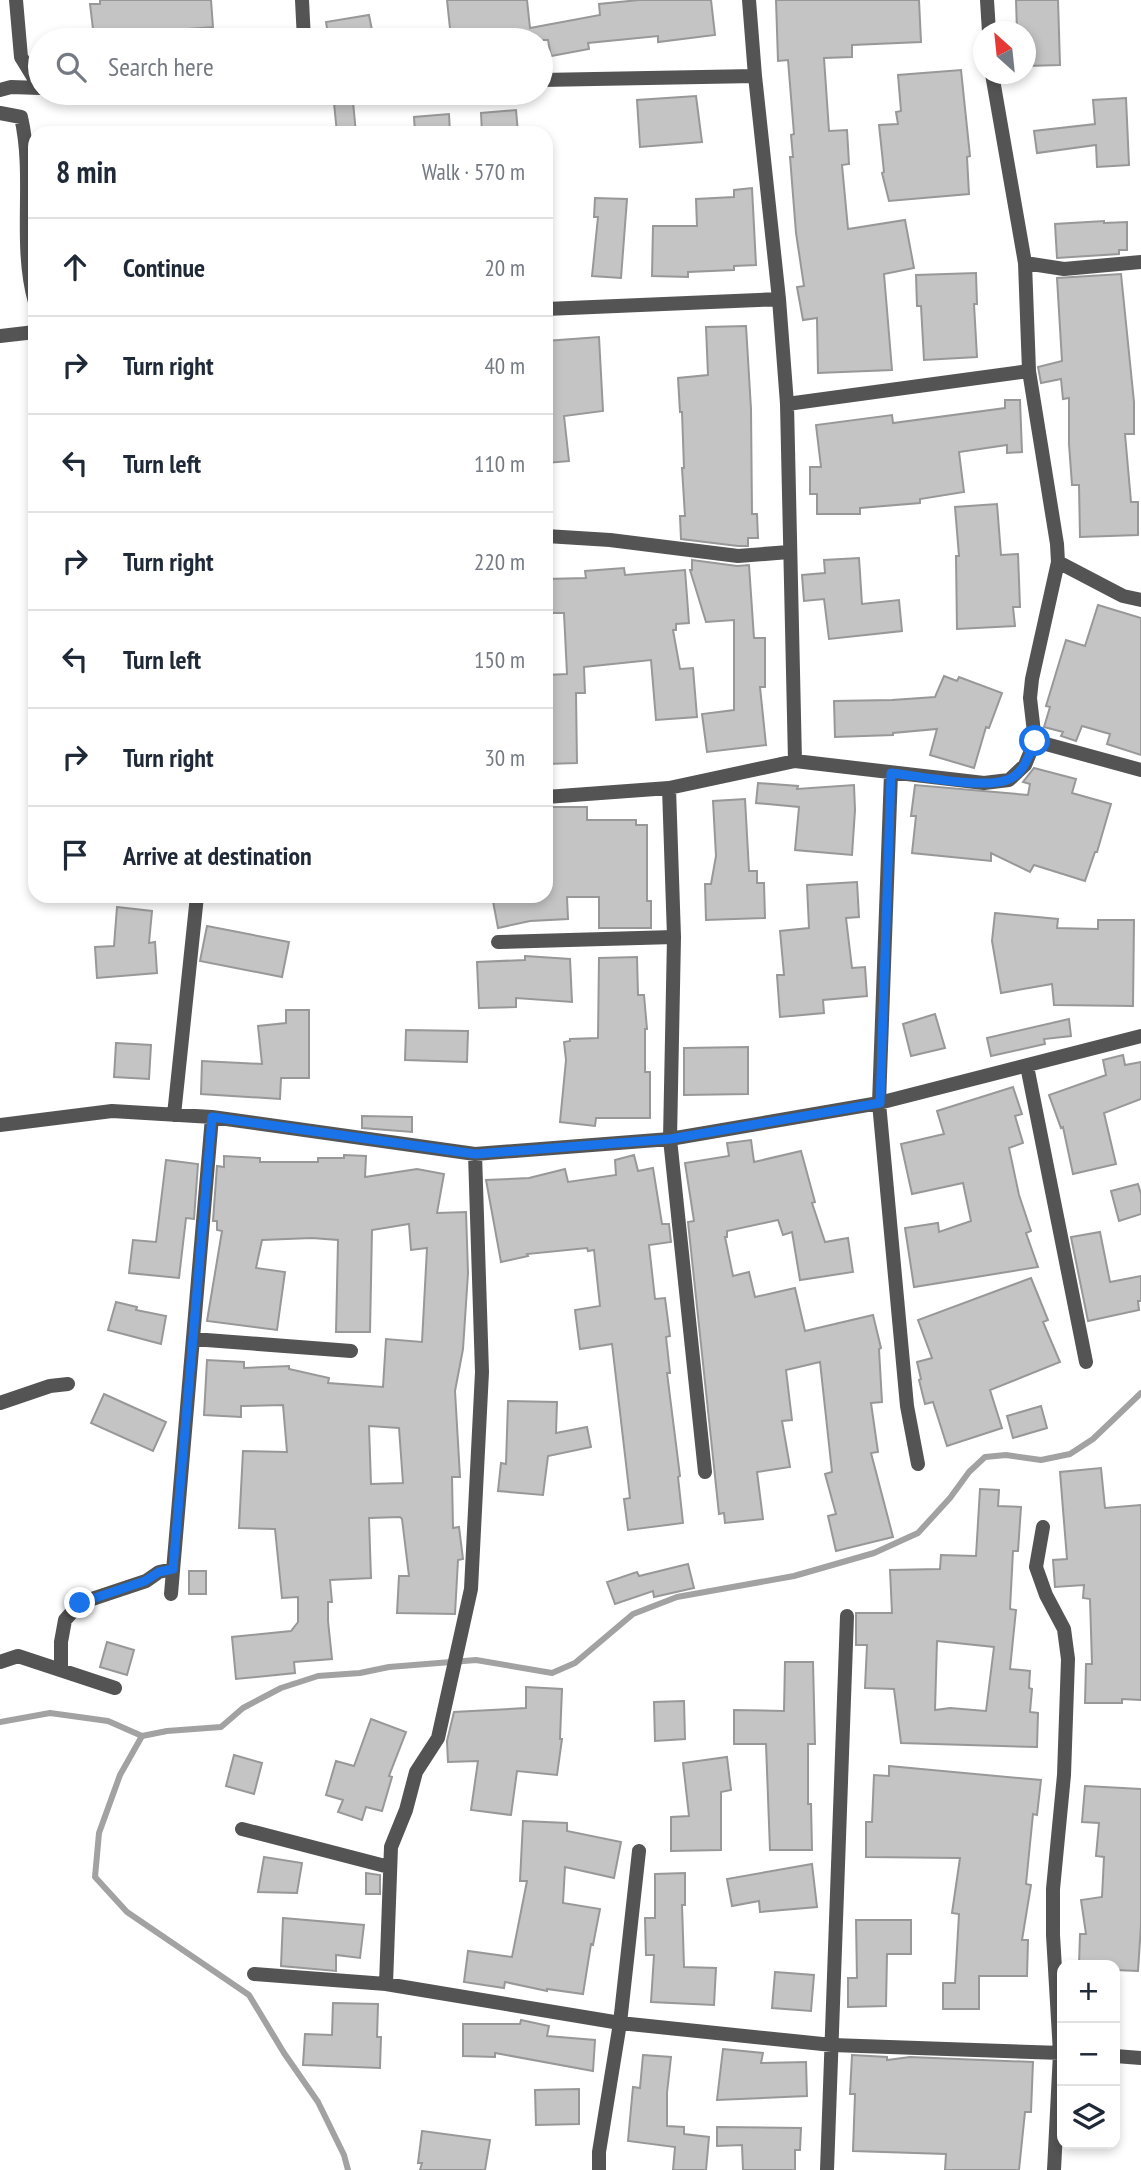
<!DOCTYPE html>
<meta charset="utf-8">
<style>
body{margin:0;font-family:"PT Sans Narrow",sans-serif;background:#f2f2f3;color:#1f2937}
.controls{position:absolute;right:21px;bottom:21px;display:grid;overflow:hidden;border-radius:14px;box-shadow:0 4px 10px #0003}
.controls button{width:63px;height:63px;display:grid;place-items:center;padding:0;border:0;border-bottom:2px solid #e0e1e3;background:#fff;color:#1f2937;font:35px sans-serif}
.compass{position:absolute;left:973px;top:21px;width:63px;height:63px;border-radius:50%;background:#fff;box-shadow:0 4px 10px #0003;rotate:333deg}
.stop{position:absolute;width:21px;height:21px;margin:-16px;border:5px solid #1a73e8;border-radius:50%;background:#fff}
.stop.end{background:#1a73e8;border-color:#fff;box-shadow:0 2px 7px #0008}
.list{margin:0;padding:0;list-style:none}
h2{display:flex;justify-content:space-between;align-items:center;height:91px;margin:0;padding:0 28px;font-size:30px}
h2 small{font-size:23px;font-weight:400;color:#747a83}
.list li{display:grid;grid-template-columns:46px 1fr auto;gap:21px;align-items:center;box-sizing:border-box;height:98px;padding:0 28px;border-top:2px solid #e0e1e3}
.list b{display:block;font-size:26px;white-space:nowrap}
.list em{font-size:23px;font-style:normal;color:#747a83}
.icon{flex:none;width:38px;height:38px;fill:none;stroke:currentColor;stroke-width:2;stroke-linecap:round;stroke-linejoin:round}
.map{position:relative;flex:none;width:1141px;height:2170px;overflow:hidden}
.search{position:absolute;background:#fff;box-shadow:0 4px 10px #0003;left:28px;top:28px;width:525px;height:77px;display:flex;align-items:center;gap:18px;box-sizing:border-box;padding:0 24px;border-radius:38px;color:#747a83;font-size:26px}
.panel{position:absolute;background:#fff;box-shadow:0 4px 10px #0003;left:28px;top:126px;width:525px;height:777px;border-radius:21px}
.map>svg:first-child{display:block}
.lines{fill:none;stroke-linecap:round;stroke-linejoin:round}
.stream{stroke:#a2a2a2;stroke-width:6}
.building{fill:#c4c4c4;stroke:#989898;stroke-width:2;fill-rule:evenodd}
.minor{stroke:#545454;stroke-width:14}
.route{stroke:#1a73e8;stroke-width:9}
</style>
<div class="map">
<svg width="1141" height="2170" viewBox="0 0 1141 2170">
<rect width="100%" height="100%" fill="#fff"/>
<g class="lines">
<path class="stream" d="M0,1722L50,1713L108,1721L142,1736L167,1731L221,1727L243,1708L281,1688L318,1676L360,1673L389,1667L476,1660L552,1673L575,1663L633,1614L677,1597L794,1576L874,1553L918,1533L950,1498L969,1472L985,1457L1006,1455L1041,1460L1070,1454L1093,1439L1141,1393
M142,1736L120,1775L99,1833L95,1877L127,1912L249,1995L284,2053L318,2102L344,2155L348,2170"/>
</g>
<path class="building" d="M100,0H211L213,27L137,33V37L102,40L101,29H93L90,4H100Z
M447,0H527L530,28L600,15L599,4L639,0H711L715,35L658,42V36L588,43L589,49L551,56L548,40H492V33L451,38Z
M776,0H919L921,42L852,45V57L824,58L829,131L847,130L849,164L842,165L848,229L905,220L914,268L884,274L892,370L818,373L817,318L803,320L797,287L804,286L796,233L790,157H793L791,135L794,134L788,60L778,61Z
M1016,0H1058L1060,65L1026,66V32H1017Z
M369,15L374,40H329L326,22Z
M961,70L970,156L967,157L969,194L889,201L882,173L884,172L879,125L898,124L896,112L901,111L898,75Z
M696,96L702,142L640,147L637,100Z
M1126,98L1129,165L1097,167L1096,145L1037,153L1034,131L1095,124L1093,100Z
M353,102L356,133H337L334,103Z
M516,110L518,133H482L481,113Z
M449,114L450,133H415L414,117Z
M752,188L756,265L734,266V270L688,272V277L652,276L653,226H697L696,199L734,197V190Z
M595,198L627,199L621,278L592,276L598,217H594Z
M1104,221V223L1127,222V250H1119V254L1057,258L1055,224Z
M976,273L977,304H974L977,357L924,360L921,306H917L916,275Z
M1121,274L1134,402V434H1125L1131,502H1138V535L1080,537L1079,485H1072L1069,444V398L1063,399L1061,379L1041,383L1038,367L1062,361L1057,278Z
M746,326L751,409L752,514H757L758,538H748V546H738L681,539L680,516H685L682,468H684L682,412H680L678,378L708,375L706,327Z
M599,337L603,411L564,416L569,461L546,463V341Z
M1005,400H1020L1022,452L1007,453V445L959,452L964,492L920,499V503L860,508V514H817V494H810V467H821L816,425L892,415L893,423L1005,408Z
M997,504L1001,555L1018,554L1020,607H1013L1015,626L957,629L956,556H959L955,507Z
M859,558L862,604L899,600L902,631L829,639L824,599L804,601L802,575L825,573L824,560Z
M692,560L737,566L749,565L754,638H765V687H760L766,745L707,752L702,714L734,710V620L706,622L690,570H692Z
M624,568L625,575L685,570L689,623L676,624V630H673L680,669L693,668L697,717L656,720L651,660L584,667L585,693H576L577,763L546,764V675L567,674L564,613H546V579L586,578L585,571Z
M1098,605L1141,618V755L1107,744L1110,734L1082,726L1076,741L1061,736L1063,732L1044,727L1050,707L1046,706L1066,640L1085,646Z
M944,676L957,681L959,677L1002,693L989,728L986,727L974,768L930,755L937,729L893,733V735L835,737L834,701L892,700L935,697Z
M1034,768L1076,779L1072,793L1111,804L1097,852H1095L1085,881L1034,865L1030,872L991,853V861L912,853L916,816H911L915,785L1028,795L1030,784L1023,782Z
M758,783L798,786L797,789L854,785L855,810L852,855L795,850L799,807L756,803Z
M745,799L749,871H757V883H764L765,918L706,920L705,884H711L716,856L713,801Z
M546,807H587V820H636V825H647V901H651V928H599V897H567L568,919L530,921L498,928L492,896H546Z
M857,882L859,917L846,918L852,968L865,967L867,996L823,1000L824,1013L780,1017L777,975H784L780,931L809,928L807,885Z
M117,907L152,911L149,943L155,942L157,973L97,978L95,947L114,946Z
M995,913L1058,919L1057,928L1098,929V920H1134L1133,1006L1054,1005L1052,984L1001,993L992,941Z
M207,926L289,942L282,977L200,961Z
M525,956L570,959L572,1002L516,998V1007L479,1008L477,962L525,960Z
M637,957L638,995H644L647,1029H645V1072H650V1118H596L595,1126L560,1122L566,1060L564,1042L570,1041V1039L598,1038L599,958Z
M286,1010H309V1078H281L280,1099L201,1094L202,1061L262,1064L258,1026L286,1023Z
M935,1014L945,1048L911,1056L903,1024Z
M1069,1019L1071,1036L1044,1039L1045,1044L991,1056L987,1038Z
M406,1030L468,1031L467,1062L405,1060Z
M116,1043L151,1045L149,1079L114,1077Z
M748,1047V1094L684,1095V1048Z
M1123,1055L1125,1065L1141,1062V1099L1104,1113L1116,1164L1073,1174L1063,1127L1061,1128L1049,1095L1106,1075L1103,1060Z
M1013,1087L1022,1114L1015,1116L1023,1143L1009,1148L1019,1195L1031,1231L1026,1233L1038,1267L914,1287L905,1228L938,1223L939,1232L971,1221L963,1183L912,1194L901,1144L944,1134L937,1111Z
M362,1116L412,1117V1132L362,1128Z
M751,1140L754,1162L801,1151L815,1202L812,1203L825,1242L848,1238L853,1272L800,1280L792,1232L783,1235L778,1220L727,1231V1237H725L733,1276L749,1272L755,1297L795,1288L805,1331L873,1315L881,1348L879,1349L882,1402L871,1403L878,1452L871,1453L893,1537L836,1551L828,1516L836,1514L825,1474L832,1472L820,1362L786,1370L792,1420L782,1421L790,1467L757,1472L763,1519L725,1523L724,1513L719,1514L688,1222L694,1221L685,1163L729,1156L727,1143Z
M344,1155L366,1156L365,1177L417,1169L444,1174L437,1213L466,1212L468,1273L463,1349L455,1391L460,1477H452L453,1528L459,1527L463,1559L458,1560L455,1614L397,1613L399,1576H409L402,1519L400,1517L369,1518L371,1578L330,1580L332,1602H328V1621L332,1659L294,1662L295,1673L236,1679L232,1637L291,1631L298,1622V1597L282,1598L275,1529L239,1528L243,1451L287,1452L283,1405L241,1406V1417L204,1415L207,1360L244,1362V1368L289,1366V1369L329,1378L328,1383L383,1387L386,1339L422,1342L427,1248L411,1250L409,1224L372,1230L370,1332H336L338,1240L312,1238L262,1240L256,1268L285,1272L277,1330L207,1321L222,1231L217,1230V1221H213L217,1166L224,1167V1156L260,1158V1162H318V1158H344ZM369,1426L399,1428L403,1483L371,1484Z
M634,1155L638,1171L653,1168L662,1224H669L671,1242L649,1245L655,1299L665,1298L670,1336L666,1337L670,1373H667L680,1476L678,1477L683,1523L628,1530L624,1499L630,1498L612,1344L580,1349L575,1310L600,1306L594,1250L588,1251L587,1248L527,1254L528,1256L501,1262L486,1180L529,1178L565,1169L568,1182L616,1175L615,1160Z
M166,1160L198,1164L194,1219L186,1218L179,1278L129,1273L133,1240L156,1242Z
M1138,1184L1141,1194V1214L1119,1221L1111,1191Z
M1100,1232L1110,1282L1141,1276V1301H1138L1139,1310L1088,1321L1071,1237Z
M1031,1278L1048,1320L1043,1322L1060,1362L990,1390L1002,1428L947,1446L933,1402L925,1404L919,1380L921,1379L917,1362L932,1358L918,1320Z
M116,1302L137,1307L136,1310L166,1316L161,1344L108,1330Z
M104,1394L166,1422L153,1451L91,1423Z
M508,1401L557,1402L556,1433L587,1427L591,1447L548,1456L543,1495L498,1491L501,1463L506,1464Z
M1041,1406L1047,1428L1013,1438L1007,1416Z
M1101,1468L1105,1508L1141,1505V1700L1122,1699V1703H1085L1086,1664H1092L1090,1599L1083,1598L1084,1585L1055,1587L1053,1560L1067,1559L1060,1472Z
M980,1489L999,1490L998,1506L1021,1507L1018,1551H1013L1010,1609L1016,1610L1010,1669L1030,1671L1029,1688L1032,1689L1030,1712L1038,1713L1037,1747L901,1743L894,1689L865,1688L867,1645H856V1613H892L890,1570L940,1569L941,1555L976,1556ZM937,1641L994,1647L986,1711L950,1708L935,1710Z
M688,1564L694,1588L654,1597L653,1591L615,1604L607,1582L637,1572L639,1576Z
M189,1571H206V1594H189Z
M107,1642L134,1650L127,1675L100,1667Z
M785,1662H813L815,1744H808V1804H811L812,1850H770L766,1744H734V1710L784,1711Z
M526,1687L562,1689L560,1739H562L557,1775L517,1771L511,1815L471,1810L478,1761L448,1762L447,1741L454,1712L526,1708Z
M684,1701L685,1739L655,1741L654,1702Z
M371,1719L406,1732L389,1776L392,1777L382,1811L366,1807L362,1820L338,1812L343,1800L326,1795L336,1761L354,1766Z
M234,1755L262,1763L254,1794L226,1786Z
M727,1757L731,1790L721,1792V1850L671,1851V1817L689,1816L683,1763Z
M889,1766L1041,1780L1037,1815L1033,1814L1026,1884L1031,1885L1022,1940H1028L1027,1976H979V2009H943V1983H955L959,1914L952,1913L960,1858L866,1857V1822H872L874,1775L889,1776Z
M1085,1786L1141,1789V1925L1138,1971L1115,1970V1965H1079L1080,1934H1086L1081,1900L1102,1897L1104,1857L1096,1856L1099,1823L1082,1822Z
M523,1821L567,1823V1831L621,1842L614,1878L565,1867L563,1903L600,1909L593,1945L591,1944L583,1994L547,1989V1991L505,1982L504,1988L464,1982L468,1951L512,1957L527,1881H520Z
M264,1857L302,1863L297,1893L258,1892Z
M812,1864L817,1907L760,1912L759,1901L732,1906L727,1879Z
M366,1873L380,1875V1894H366Z
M685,1873V1905H682L684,1967L716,1968L714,2005L651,2002L654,1955H646L645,1918H655V1874Z
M283,1918L364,1925L360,1958L336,1955V1971L281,1966Z
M856,1920H911V1954H887L886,2006L848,2007V1978H857Z
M775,1972L814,1975L811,2011L772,2008Z
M333,2003L378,2004L377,2037H381L380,2068L303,2065L305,2034L332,2035Z
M521,2020L549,2026L547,2036L595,2040L593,2071L495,2053V2057L463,2056V2024H520Z
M723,2049L763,2053L761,2063L806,2062L807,2096L717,2100Z
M643,2055L671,2057L667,2093V2126L684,2127V2134L709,2137L706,2170H673L675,2147L628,2141L633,2087L640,2088Z
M852,2055L887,2057V2060L910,2057L1033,2062L1031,2112H1025L1019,2170H945L946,2154L853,2151L855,2094H850Z
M579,2089V2124L536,2125L535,2090Z
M717,2127L801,2128L800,2150H795V2170H743L742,2145L717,2146Z
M422,2131L490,2140L485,2170H420L422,2163H418Z"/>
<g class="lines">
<path class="minor" d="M16,0L21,57L40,88
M302,0L304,40
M749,0L755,76L779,299L787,404L795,761
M987,0L989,32
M992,74L1025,263L1029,371L1057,544L1058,562L1032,679L1030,698L1035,741
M541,80L755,76
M0,90L11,87L40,88
M0,113L21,117C35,178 18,242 35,302
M1025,263L1064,269L1141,262
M546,309L779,299
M0,336L35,332
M787,404L1029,371
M546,536L610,540L738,556L789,552
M1058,562L1123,596L1141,600
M891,773L879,1103L907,1406L918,1464
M669,788L674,937L670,1139L705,1472
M546,797L669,788L795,761L984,783L1009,780L1025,765L1035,741L1141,770
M498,942L674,937
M1027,1066L1086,1362
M174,1115L197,896
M0,1125L112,1111L212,1117L475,1154L670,1139L879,1103L1141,1036
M193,1339L351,1351
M0,1403L50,1386L68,1384
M1043,1527L1036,1567L1046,1595L1064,1629L1068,1659L1064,1775L1053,1889V1935L1060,2053L1054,2170
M171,1594L212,1117
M0,1662L18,1656L115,1688
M61,1670V1642L65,1620L80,1603L146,1581L159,1572L173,1569
M242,1829L389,1867
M254,1974L386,1984L620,2023L832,2045L1062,2053
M386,1984L391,1847L406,1810L416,1772L438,1738L471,1589L482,1372L475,1154
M1115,2056L1141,2058
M599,2170V2152L620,2023L639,1851
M827,2170L847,1616"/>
</g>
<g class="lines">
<path class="route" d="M80,1603L145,1581L159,1572L173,1569L212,1117L475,1154L670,1139L880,1103L891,773C920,776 982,789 1007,780C1023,775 1029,755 1035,741"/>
</g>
</svg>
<div class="controls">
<button>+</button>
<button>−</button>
<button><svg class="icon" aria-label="layers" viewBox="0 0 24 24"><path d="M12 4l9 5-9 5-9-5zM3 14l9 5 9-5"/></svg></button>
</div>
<svg class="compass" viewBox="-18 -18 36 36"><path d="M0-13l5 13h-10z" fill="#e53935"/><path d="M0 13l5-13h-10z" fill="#747a83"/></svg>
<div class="stop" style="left:1035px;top:741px"></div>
<div class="stop end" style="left:80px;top:1603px"></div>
<div class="search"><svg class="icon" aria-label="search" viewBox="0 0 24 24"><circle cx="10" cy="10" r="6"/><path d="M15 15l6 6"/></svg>Search here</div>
<section class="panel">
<h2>8 min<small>Walk · 570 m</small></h2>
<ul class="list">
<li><svg class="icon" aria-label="ahead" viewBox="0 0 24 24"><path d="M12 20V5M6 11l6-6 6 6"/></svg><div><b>Continue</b></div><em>20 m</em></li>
<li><svg class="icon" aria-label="right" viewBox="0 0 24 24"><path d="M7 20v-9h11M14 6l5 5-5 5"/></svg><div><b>Turn right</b></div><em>40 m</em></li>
<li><svg class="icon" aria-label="left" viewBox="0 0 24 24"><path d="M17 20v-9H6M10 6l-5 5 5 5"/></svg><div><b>Turn left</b></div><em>110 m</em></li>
<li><svg class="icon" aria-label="right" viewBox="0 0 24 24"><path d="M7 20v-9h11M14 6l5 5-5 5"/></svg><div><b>Turn right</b></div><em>220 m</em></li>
<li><svg class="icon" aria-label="left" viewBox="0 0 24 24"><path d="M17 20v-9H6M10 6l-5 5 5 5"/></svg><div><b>Turn left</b></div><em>150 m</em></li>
<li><svg class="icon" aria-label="right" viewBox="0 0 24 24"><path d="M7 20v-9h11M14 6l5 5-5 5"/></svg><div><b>Turn right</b></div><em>30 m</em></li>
<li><svg class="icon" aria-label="arrive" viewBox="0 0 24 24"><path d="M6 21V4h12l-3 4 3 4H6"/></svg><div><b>Arrive at destination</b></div></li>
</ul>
</section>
</div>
